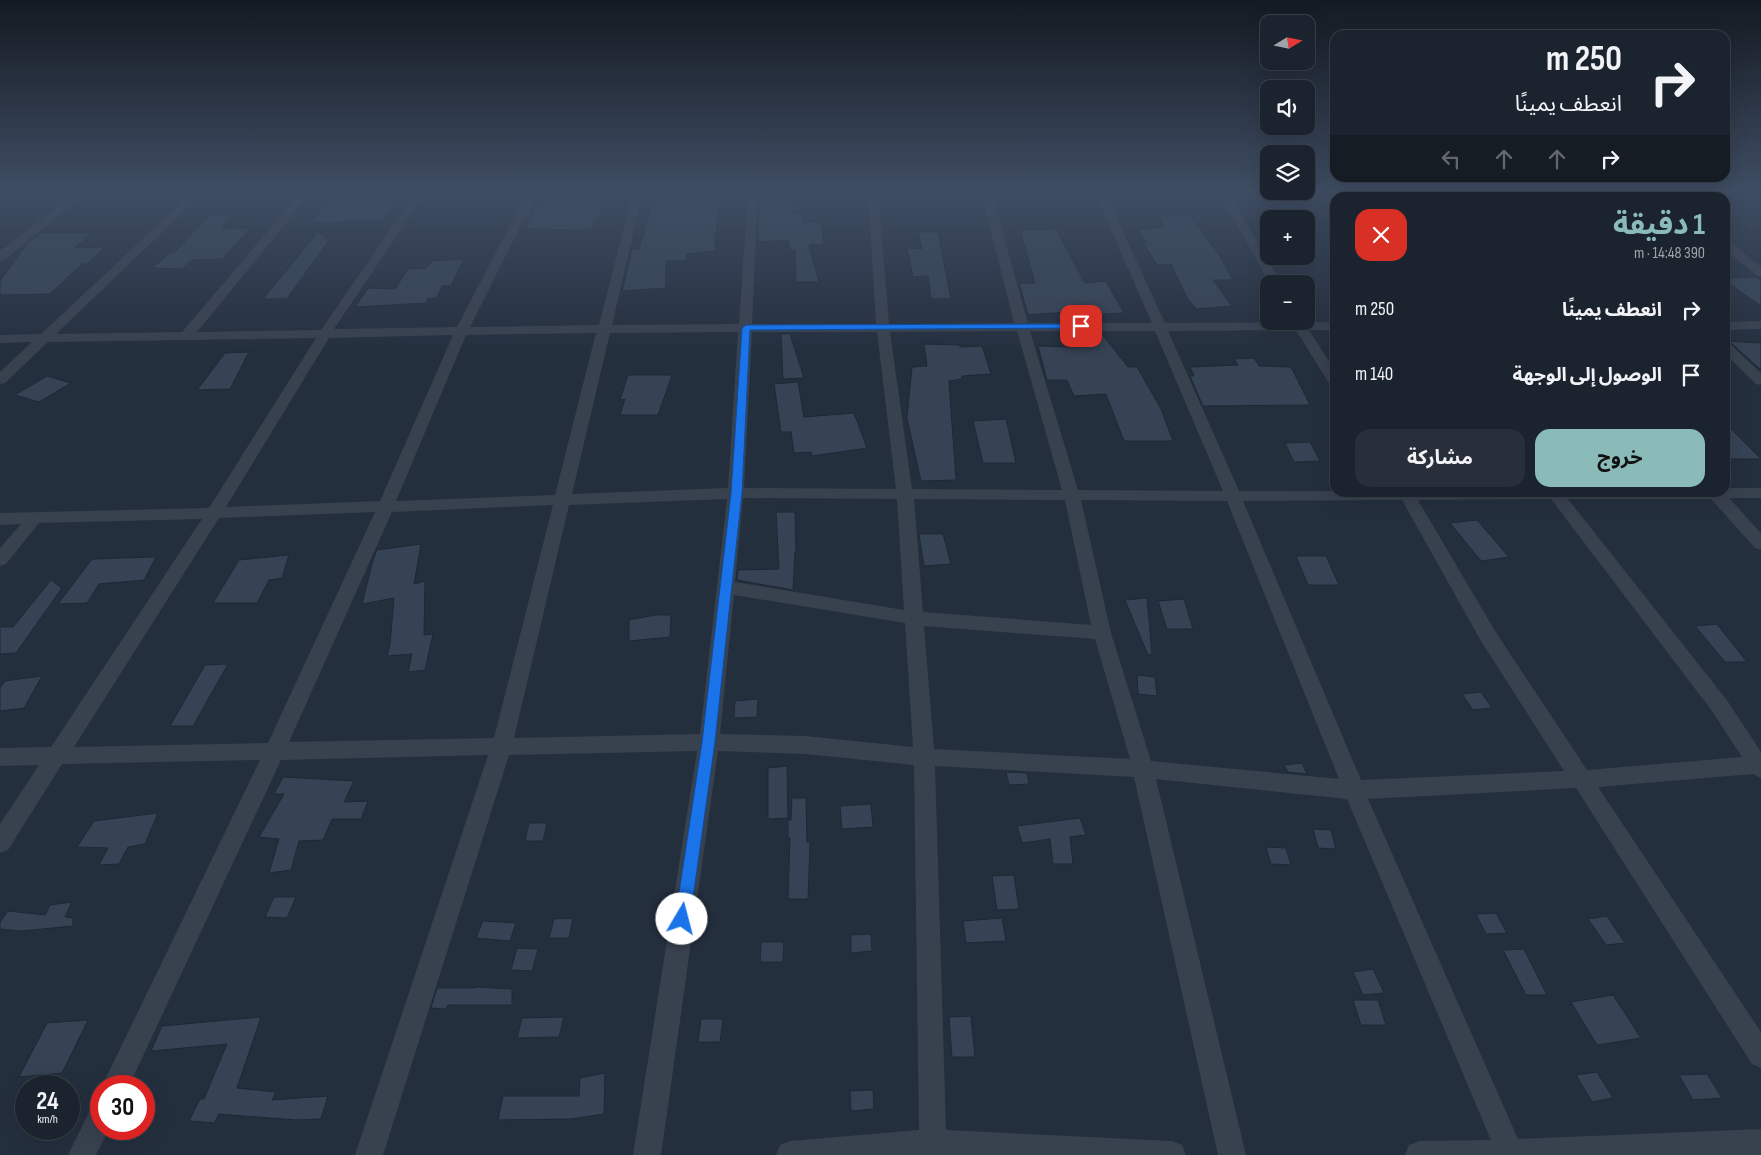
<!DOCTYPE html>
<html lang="ar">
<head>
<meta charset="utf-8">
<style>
  :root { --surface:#1b232e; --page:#282f3a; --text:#f1f3f6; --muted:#a0a4aa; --line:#39404a; --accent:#8bbbb9 }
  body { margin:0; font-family:"Sofia Sans Condensed","Noto Sans Arabic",sans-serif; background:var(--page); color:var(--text); direction:rtl; height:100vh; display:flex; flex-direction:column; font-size:19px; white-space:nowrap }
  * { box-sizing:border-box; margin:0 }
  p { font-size:16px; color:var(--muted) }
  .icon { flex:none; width:28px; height:28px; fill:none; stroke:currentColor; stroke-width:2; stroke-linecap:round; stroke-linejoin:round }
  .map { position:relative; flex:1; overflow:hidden; direction:ltr }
  .side { position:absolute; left:1330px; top:192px; width:400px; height:305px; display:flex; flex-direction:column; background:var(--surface); border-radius:15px; box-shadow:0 5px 20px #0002,0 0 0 1px var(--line); direction:rtl }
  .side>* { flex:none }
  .hud { position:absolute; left:1330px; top:30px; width:400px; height:152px; border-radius:15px; box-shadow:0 5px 20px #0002,0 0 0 1px var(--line); direction:rtl; background:#1b232e; color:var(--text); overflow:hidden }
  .needle { width:32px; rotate:80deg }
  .buttons { position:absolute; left:1260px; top:15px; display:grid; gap:10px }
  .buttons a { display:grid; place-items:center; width:55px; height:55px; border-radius:10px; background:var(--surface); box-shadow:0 5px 20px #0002,0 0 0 1px var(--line); font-size:25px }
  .speed { position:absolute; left:15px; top:1075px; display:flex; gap:10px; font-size:25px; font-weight:700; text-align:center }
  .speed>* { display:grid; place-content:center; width:65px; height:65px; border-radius:50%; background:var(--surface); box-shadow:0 5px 20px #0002,0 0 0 1px var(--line); line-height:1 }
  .speed small { font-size:12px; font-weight:400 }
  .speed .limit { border:8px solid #d22; background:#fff; color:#111 }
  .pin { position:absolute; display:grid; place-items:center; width:42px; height:42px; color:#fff; margin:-21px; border-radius:10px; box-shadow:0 2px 8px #0006 }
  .me { position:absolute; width:55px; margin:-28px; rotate:8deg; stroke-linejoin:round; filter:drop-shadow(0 0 4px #0008) }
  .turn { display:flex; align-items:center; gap:18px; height:105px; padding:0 25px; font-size:22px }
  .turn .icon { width:65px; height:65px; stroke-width:2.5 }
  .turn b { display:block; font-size:35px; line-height:42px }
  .lanes { display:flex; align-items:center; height:48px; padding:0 25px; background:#0003; justify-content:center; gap:25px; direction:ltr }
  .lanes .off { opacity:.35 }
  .round { display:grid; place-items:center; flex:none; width:52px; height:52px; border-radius:15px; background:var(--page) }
  .overview { display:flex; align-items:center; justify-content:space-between; height:85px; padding:0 25px }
  h1 { font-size:30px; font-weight:700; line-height:38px; color:var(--accent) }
  .action { display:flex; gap:10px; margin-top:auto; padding:10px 25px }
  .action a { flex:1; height:58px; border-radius:15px; background:var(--accent); color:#111; font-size:20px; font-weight:700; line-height:58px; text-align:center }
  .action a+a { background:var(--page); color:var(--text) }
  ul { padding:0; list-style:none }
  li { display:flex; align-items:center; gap:15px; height:65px; padding:0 25px }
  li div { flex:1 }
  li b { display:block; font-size:19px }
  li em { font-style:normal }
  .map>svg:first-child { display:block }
  .building { fill:#364354; stroke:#1f2835 }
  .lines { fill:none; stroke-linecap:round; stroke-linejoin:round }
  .minor { fill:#38414e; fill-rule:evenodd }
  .route { fill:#1a73e8; stroke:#114b97 }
</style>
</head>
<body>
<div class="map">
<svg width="1761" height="1155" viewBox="0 0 1761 1155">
  <rect width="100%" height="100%" fill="#242f3e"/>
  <path class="building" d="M393,200L384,220L311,223L323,205Z
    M794,203L793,214L801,213L803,222H821L824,244L809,245L819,282H796L795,250H790L788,240L758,242L759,204Z
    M539,204H578L605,205L590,230L525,229Z
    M652,204H719L715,242L716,251L687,254L686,261H666V288L622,291L632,249H639Z
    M232,214L221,228H251L222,259L192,260L182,269L152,268L170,253H174L209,215Z
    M1158,216H1190L1220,256L1233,280H1213L1232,306L1196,309L1186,296L1171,264L1157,265L1143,243L1147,242L1137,230L1164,227Z
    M1056,229L1085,283L1106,281L1124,313L1087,315L1092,321H1069L1067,312L1028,315L1019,283H1035L1020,230Z
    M318,232L329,240L287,299H263Z
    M918,232H938L951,299H931L928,276L913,277L907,248L922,249Z
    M40,233H92L75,248L105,247L87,264H82L50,294L0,295V281L28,243Z
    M464,259L451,286H442L437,298L427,299V303L355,307L368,288L395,289L408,269L426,268L432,261Z
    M1755,277L1761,279V306L1725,281V278Z
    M1072,333H1101L1128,367H1137L1161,409L1173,441H1124L1106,394L1074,396L1067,380H1047L1038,346L1075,347Z
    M781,334H790L804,378L783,379Z
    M1727,341L1761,343V370L1731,343Z
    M924,344L960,345V347L982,346L991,374L962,376V379L949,381L956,480L921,481L907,418L912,367L927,366Z
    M249,352L230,389L197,390L225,353Z
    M1254,358L1259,366L1291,367L1310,405L1203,406L1190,376H1194L1190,367L1238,365L1234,359Z
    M628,375H672L658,415H620L625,399L620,400Z
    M47,376L71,383L39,402L15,395Z
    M798,382L804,417L854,413L867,448L812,456L811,452L794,453L791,432H781L774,384Z
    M1006,419L1016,463H983L973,421Z
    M1725,423L1761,459H1725Z
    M1310,442L1320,461L1294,462L1285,443Z
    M776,512H795L796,552H795L793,590L737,580L738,570L779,569Z
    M1477,520L1509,557L1481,561L1450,523Z
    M919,534H943L951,564L924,566Z
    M421,544L414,584L425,581L424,635L433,634L425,670L408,672L412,654L387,656L390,644L394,598L362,604L373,560L377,550Z
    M289,555L282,578L269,580L257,603H213L239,560Z
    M1296,556H1326L1339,585H1308Z
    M156,557L144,580L99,584L87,603L58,604L92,559Z
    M51,580L62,588L16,653L0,654V627H13Z
    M1147,598L1152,654L1148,655L1125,600Z
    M1184,599L1193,629H1167L1158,601Z
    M655,615H671L670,637L629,641V620Z
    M1717,624L1747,662H1725L1695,626Z
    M228,664L193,726H170L205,665Z
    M1137,675L1155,677L1157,696L1138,694Z
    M42,676L24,708L0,711V688L5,681Z
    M1481,692L1492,708L1473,710L1462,694Z
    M758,699L757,717L734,718L735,701Z
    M1302,763L1307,774L1288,772L1284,765Z
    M787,766L788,818L768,819V768Z
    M1006,772L1027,773L1029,784L1009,785Z
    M283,777L354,781L344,802L368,801L361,819H332L323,840L299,841L291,870L269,873L279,839L259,837L284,794H274Z
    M792,798H806L807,842H810L808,899H788L790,838H788V820H791Z
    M871,804L873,827L842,829L840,806Z
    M158,813L145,844L128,847L119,864L99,865L108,848L77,847L94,821Z
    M1080,818L1086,835L1070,837L1073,864H1053L1050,839L1022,843L1017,826Z
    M529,823H547L543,841H525Z
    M1313,829L1331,830L1336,849L1318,848Z
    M1266,847L1286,848L1291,865L1271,864Z
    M1014,875L1019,909L997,910L992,876Z
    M274,897H296L287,918L265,917Z
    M72,902L65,917L73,918V926L22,931L0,929V922L8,911L45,915L50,905Z
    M1496,913L1507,933L1486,934L1476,914Z
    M1607,916L1625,943L1606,945L1588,919Z
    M573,918L569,938H549L554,919Z
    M1002,918L1006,941L966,943L963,921Z
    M483,921L516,923L510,941L476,938Z
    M871,934L872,951L851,953V935Z
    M761,942H784L783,962H760Z
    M517,948L538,949L532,971L511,970Z
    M1524,949L1547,995H1526L1503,950Z
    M1373,969L1384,993L1363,995L1353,972Z
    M475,987L512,989V1005H448L446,1009L431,1008L437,988H475Z
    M1613,995L1641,1038L1597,1045L1571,1002Z
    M1353,1000H1378L1386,1025H1361Z
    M971,1016L975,1057H952L949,1017Z
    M261,1017L237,1088L276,1092L272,1100L328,1096L321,1119L296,1120L219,1114L214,1123L189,1121L200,1099H204L227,1044L151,1051L162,1026Z
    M564,1017L559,1037L517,1038L522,1018Z
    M701,1019H723L720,1042H698Z
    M88,1020L62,1073L19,1077L47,1023Z
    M1597,1072L1613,1098L1592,1102L1576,1075Z
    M605,1073L604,1114L571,1119L498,1120L503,1096H579L580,1078Z
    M1707,1074L1722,1098L1693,1100L1679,1075Z
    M873,1090L874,1109L851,1111L850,1091Z"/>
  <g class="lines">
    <path class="minor" d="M78,191H89L4,260L0,261V251Z
      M194,191H205L56,334L182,332L302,191H312L197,332L321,330L417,191H427L334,329L457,327L528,191H538L470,327L599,325L633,191H643L612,325L739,324L748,191H758L752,324H876L868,191H878L889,324L1014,323L981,191H991L1028,323H1152L1094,191H1104L1165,323L1335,322V330H1309L1335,371V386L1330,385L1296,330L1168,331L1239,491L1725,492V488H1761V498H1729L1761,533V550L1755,548L1711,499H1568L1726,699L1761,752V778L1753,774L1598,787L1761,1032V1068L1752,1064L1576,788L1368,799L1518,1139L1761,1129V1155H1405L1409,1145L1419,1141L1491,1140L1347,799L1156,779L1246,1155H1218L1134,777L935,766L946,1130L1172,1141L1182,1145L1186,1155H776L780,1145L790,1141L919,1130L914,765L805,754L718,751L661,1155H633L697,751L509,755L383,1155H355L488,755L281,760L129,1086H102L260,760L62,764L8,850L0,853V824L39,765L0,766V748L51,747L202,519L39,523L6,564L0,566V548L21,524L0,525V513L209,508L316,338L48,342L5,383L0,384V372L32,342L0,343V335L41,334ZM1017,331L1062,490L912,489L890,332ZM1030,331H1155L1223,491L1078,490ZM738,332L728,488L572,494L610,333ZM752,332H877L896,489L744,488ZM596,333L555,495L396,501L466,335ZM453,335L380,501L226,507L329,338ZM743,498L897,499L904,610L735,582ZM727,499L700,734L514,738L569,505ZM914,499L1065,500L1091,625L923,612ZM1551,499L1712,711L1742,757L1587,770L1495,631L1418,500ZM1081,500L1227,501L1339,779L1151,761L1111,633ZM1402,500L1481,641L1564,771L1361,780L1243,501ZM553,505L494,738L289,742L392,512ZM375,512L268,743L74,747L219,518ZM734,595L905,623L913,747L805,736L720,734ZM924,626L1095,639L1130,759L934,749Z
      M1218,191H1228L1282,284H1270Z
      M1316,191H1326L1335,201V211L1331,210Z
      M1420,191H1431L1437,198H1425Z
      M1552,191H1563L1569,198H1557Z
      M1653,191H1664L1672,198H1660Z
      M1725,239L1729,241L1761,267V277L1757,276L1725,249Z
      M1761,321V329L1725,330V322Z
      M1725,343L1730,344L1761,373V385L1756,384L1725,354Z
      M101,1102V1129H109L96,1155H68L92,1106Z"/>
  </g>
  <linearGradient id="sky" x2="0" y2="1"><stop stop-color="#141a22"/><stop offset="0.54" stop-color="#3f4d63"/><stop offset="1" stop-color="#3f4d63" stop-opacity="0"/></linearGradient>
  <rect width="1761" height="352" fill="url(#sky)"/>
  <path class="route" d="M1081,324L1084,325V328L750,330L742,493L715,742L690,919L688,924L682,926L677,924L675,919L702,742L731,493L742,328L746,325Z"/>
</svg>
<div class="buttons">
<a><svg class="needle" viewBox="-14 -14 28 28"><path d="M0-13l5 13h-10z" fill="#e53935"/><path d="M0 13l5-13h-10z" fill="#a0a4aa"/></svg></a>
<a><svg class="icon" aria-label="sound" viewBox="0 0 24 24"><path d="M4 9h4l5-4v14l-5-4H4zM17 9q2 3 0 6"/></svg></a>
<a><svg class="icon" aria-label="layers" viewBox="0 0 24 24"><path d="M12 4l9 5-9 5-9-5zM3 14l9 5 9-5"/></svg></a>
<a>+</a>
<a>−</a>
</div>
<div class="speed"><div>24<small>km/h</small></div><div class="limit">30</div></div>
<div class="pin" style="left:1081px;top:326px;background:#d93025"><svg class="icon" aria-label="arrive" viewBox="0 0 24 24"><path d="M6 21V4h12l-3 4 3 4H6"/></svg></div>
<svg class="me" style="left:682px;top:919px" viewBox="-20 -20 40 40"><circle r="19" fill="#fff"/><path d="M0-13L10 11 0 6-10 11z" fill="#1a73e8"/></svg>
<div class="hud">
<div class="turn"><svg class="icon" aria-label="right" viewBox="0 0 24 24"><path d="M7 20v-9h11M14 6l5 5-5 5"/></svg><div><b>250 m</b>انعطف يمينًا</div></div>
<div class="lanes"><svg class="icon off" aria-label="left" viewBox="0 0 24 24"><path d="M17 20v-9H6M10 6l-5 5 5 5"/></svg><svg class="icon off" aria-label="ahead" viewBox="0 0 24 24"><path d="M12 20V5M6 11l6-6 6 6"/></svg><svg class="icon off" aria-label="ahead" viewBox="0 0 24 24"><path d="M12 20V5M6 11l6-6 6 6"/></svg><svg class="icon" aria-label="right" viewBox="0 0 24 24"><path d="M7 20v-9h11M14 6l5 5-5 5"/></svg></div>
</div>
<section class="side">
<div class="overview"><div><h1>1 دقيقة</h1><p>390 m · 14:48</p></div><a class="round" style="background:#d93025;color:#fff"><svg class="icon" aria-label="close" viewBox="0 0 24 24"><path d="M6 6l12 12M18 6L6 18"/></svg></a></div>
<ul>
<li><svg class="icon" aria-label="right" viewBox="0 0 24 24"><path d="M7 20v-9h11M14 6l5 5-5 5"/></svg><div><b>انعطف يمينًا</b></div><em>250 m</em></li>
<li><svg class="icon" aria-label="arrive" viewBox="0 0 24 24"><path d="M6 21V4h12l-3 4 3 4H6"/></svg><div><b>الوصول إلى الوجهة</b></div><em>140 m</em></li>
</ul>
<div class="action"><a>خروج</a><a>مشاركة</a></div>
</section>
</div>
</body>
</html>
